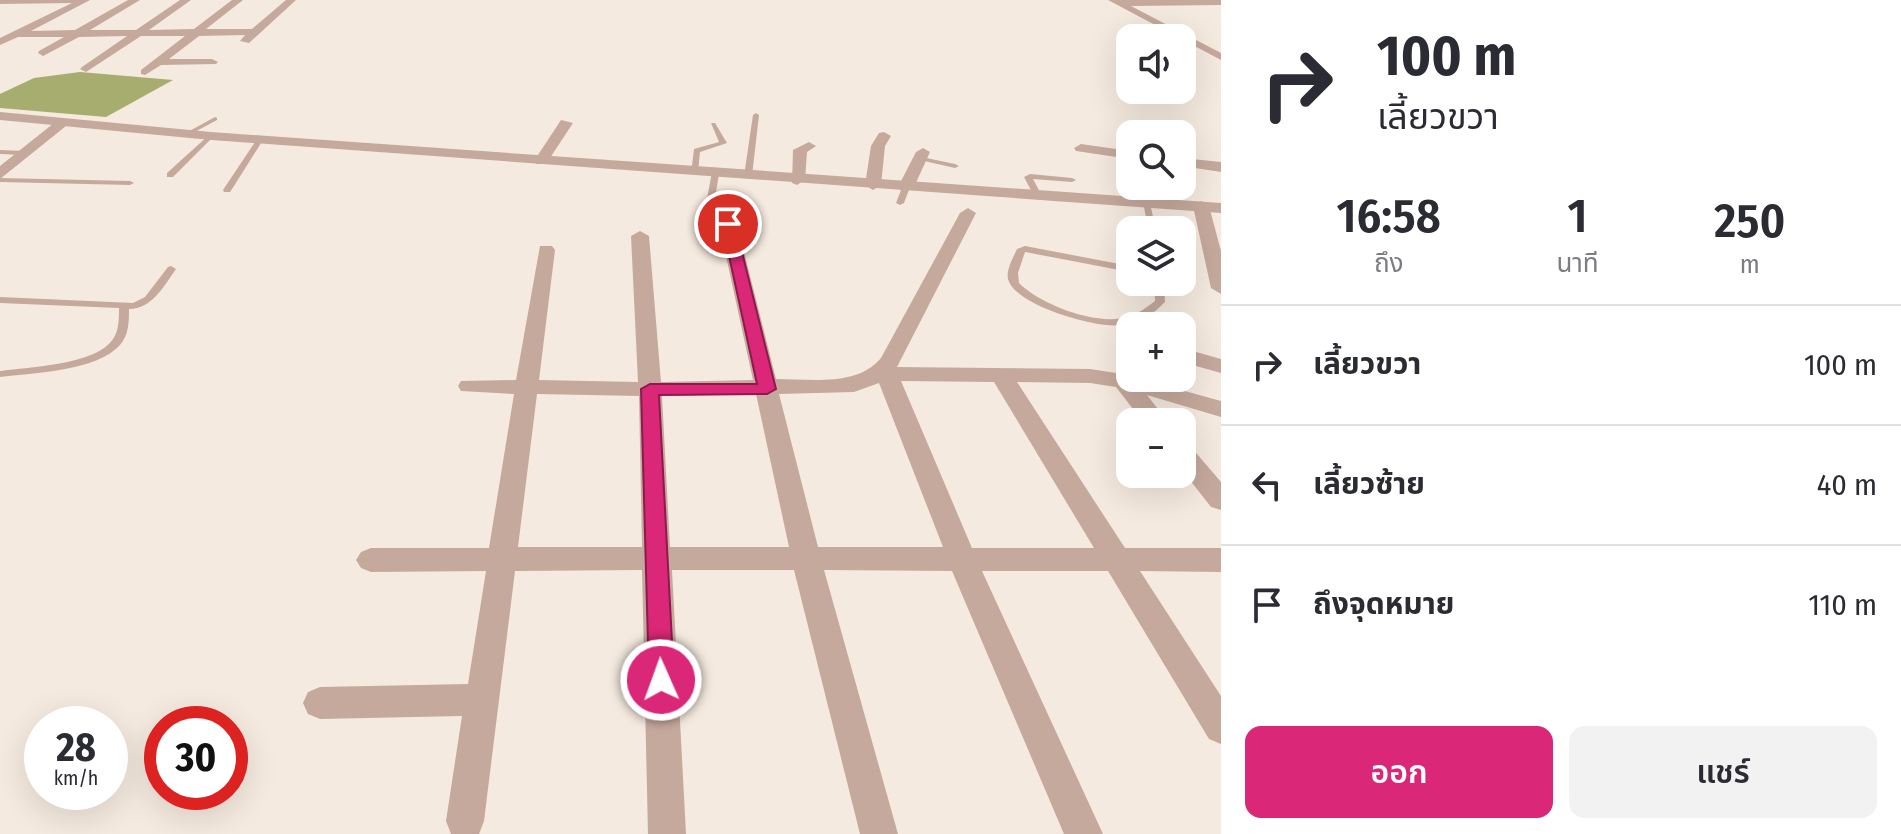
<!DOCTYPE html>
<html lang="th">
<head>
<meta charset="utf-8">
<style>
  :root { --surface:#fff; --page:#f2f2f3; --text:#2b2b33; --muted:#7c7c81; --line:#e1e1e2; --accent:#db2777 }
  body { margin:0; font-family:"Fira Sans Condensed","Noto Sans Thai",sans-serif; background:var(--page); color:var(--text); height:100vh; display:flex; flex-direction:column; font-size:30px; white-space:nowrap }
  * { box-sizing:border-box; margin:0 }
  p { font-size:26px; color:var(--muted) }
  .icon { flex:none; width:44px; height:44px; fill:none; stroke:currentColor; stroke-width:2; stroke-linecap:round; stroke-linejoin:round }
  .map { position:relative; flex:1; overflow:hidden }
  .side { display:flex; flex-direction:column; background:var(--surface); width:680px }
  .side>* { flex:none }
  .hud { background:#fff; color:var(--text); overflow:hidden }
  .tools { position:absolute; left:1116px; top:24px; display:grid; gap:16px }
  .tools a { display:grid; place-items:center; width:80px; height:80px; border-radius:16px; background:var(--surface); box-shadow:0 8px 32px #0002; font-size:40px }
  .speed { position:absolute; left:24px; top:706px; display:flex; gap:16px; font-size:40px; font-weight:700; text-align:center }
  .speed>* { display:grid; place-content:center; width:104px; height:104px; border-radius:50%; background:var(--surface); box-shadow:0 8px 32px #0002; line-height:1 }
  .speed small { font-size:20px; font-weight:400 }
  .speed .limit { border:12px solid #d22; background:#fff; color:#111 }
  .pin { position:absolute; display:grid; place-items:center; width:68px; height:68px; color:#fff; margin:-34px; border:4px solid #fff; border-radius:50%; box-shadow:0 2px 8px #0007 }
  .me { position:absolute; width:88px; margin:-44px; rotate:358deg; stroke-linejoin:round; filter:drop-shadow(0 0 6px #0008) }
  .turn { display:flex; align-items:center; gap:28px; height:168px; padding:0 24px; font-size:36px }
  .turn .icon { width:104px; height:104px; stroke-width:2.5 }
  .turn b { display:block; font-size:56px; line-height:68px }
  .eta { display:flex; justify-content:space-evenly; align-items:center; height:136px; text-align:center }
  .eta b { font-size:48px; font-weight:600; line-height:56px }
  .action { display:flex; gap:16px; margin-top:auto; padding:16px 24px }
  .action a { flex:1; height:92px; border-radius:16px; background:var(--accent); color:#fff; font-size:32px; font-weight:600; line-height:92px; text-align:center }
  .action a+a { background:var(--page); color:var(--text) }
  ul { padding:0; list-style:none }
  li { display:flex; align-items:center; gap:24px; height:120px; padding:0 24px; border-top:2px solid var(--line) }
  li div { flex:1 }
  li b { display:block; font-size:30px }
  li em { font-style:normal }
  main { display:flex; flex:1; min-height:0 }
  .map>svg:first-child { display:block }
  .forest { fill:#a7ad6f }
  .lines { fill:none; stroke-linecap:round; stroke-linejoin:round }
  .service { fill:#c6a99d; fill-rule:evenodd }
  .minor { fill:#c6a99d; fill-rule:evenodd }
  .tertiary { fill:#c6a99d; fill-rule:evenodd }
  .route { fill:#db2777; stroke:#8e194d; stroke-width:2 }
</style>
</head>
<body>
<main>
<div class="map">
<svg width="1221" height="834" viewBox="0 0 1221 834">
  <rect width="100%" height="100%" fill="#f5eadf"/>
  <path class="forest" d="M80,72L173,80L106,117L0,108V94L34,78Z"/>
  <g class="lines">
    <path class="service" d="M756,113L759,115L752,176L748,178L744,176L753,115Z
      M215,117L217,118V120L189,135L184,134Z
      M711,123H715L727,143L700,152L698,172L691,174L694,149L719,142Z
      M209,135L214,136L173,177H167V173Z
      M257,139L263,140L234,186L230,192H224L223,190Z
      M0,150L24,151L28,153L24,155L0,154Z
      M917,156L955,164L959,166L955,168L920,160H917Z
      M712,172L719,174L714,204L710,206L706,204Z
      M1030,174L1072,178L1076,180L1072,182L1033,179L1042,196L1038,198L1034,196L1024,177Z
      M0,178L130,181L134,183L130,185L0,182Z
      M903,185L910,187L904,203L900,205L896,203Z
      M1143,201L1150,203L1156,230H1148Z
      M1025,246L1130,266V272L1025,252L1018,273L1019,283C1041,305 1097,326 1127,317C1138,314 1146,308 1155,301L1154,282H1164L1165,302C1153,315 1139,322 1121,325C1097,329 1014,305 1008,279C1006,270 1013,258 1017,249Z
      M171,266L176,269C164,286 152,309 129,309C129,321 129,335 120,345C97,371 33,373 0,377V371C29,367 96,365 113,339C119,331 119,318 119,308L0,303V297L133,303L145,297L168,267Z"/>
    <path class="minor" d="M0,0H90L31,31L75,30L128,0H140L90,30H136L180,0H191L149,30L194,29L232,0H243L206,29H252L286,0H296L249,43L240,41L245,35L199,36L169,59H212L218,62L216,64L161,65L145,75L141,74V70L185,36H141L86,72L80,69L82,67L127,36L79,37L43,56L38,53L39,51L64,37H18L0,45V38L72,3L0,4Z
      M1108,0H1221V5L1131,6L1221,53V60Z
      M59,119L71,122L0,179V166Z
      M561,120L573,123L546,164H536L534,161Z
      M884,132L891,136L885,146L881,185L873,190L865,185L871,146L879,133Z
      M809,142L816,146L807,152L805,180L797,185L792,183L793,150Z
      M1081,144L1130,151V159L1076,151L1074,148Z
      M923,148L930,152L914,187L906,192L900,190L898,187L916,152Z
      M1182,158L1221,162V172L1182,166Z
      M1201,201L1209,206L1221,251V294L1211,288L1193,206Z
      M968,208L976,213L897,367L1090,369L1123,374L1221,401V417L1147,395L1168,422H1143L1116,387L1090,383L1017,382L1125,548H1221V572L1140,571L1221,696V744L1209,739L1108,571H982L1103,834H1064L952,571L824,570L898,834H860L794,570H672L686,834H648L642,570L515,571L484,821L479,834H451L446,821L462,716L320,719L308,714L303,703L308,692L320,687L468,684L486,571L371,572L361,568L356,560L361,552L371,548H489L514,394L461,391L458,386L461,381L516,380L540,246H552L555,250L539,380L638,382L631,236L640,231L649,236L661,382L753,380L719,224L728,219L737,224L776,379C810,379 857,387 881,358L960,213ZM901,381L994,382L1094,548H972ZM879,383L943,547H818L779,394L854,392ZM537,394L639,396L642,547H518ZM756,394L789,547H670L662,396Z
      M1128,334H1130V347L1117,340Z
      M1182,348L1221,359V373L1182,362Z
      M1182,444L1191,447L1221,482V510L1211,507L1182,470Z"/>
    <path class="tertiary" d="M0,112L211,132L1221,203V213L211,140L0,120Z"/>
  </g>
  <path class="route" d="M728,220L735,224L776,389L767,394L659,395L674,680L670,689L661,692L652,689L649,680L641,389L650,384H757L722,224Z"/>
</svg>
<div class="tools">
<a><svg class="icon" aria-label="sound" viewBox="0 0 24 24"><path d="M4 9h4l5-4v14l-5-4H4zM17 9q2 3 0 6"/></svg></a>
<a><svg class="icon" aria-label="search" viewBox="0 0 24 24"><circle cx="10" cy="10" r="6"/><path d="M15 15l6 6"/></svg></a>
<a><svg class="icon" aria-label="layers" viewBox="0 0 24 24"><path d="M12 4l9 5-9 5-9-5zM3 14l9 5 9-5"/></svg></a>
<a>+</a>
<a>−</a>
</div>
<div class="speed"><div>28<small>km/h</small></div><div class="limit">30</div></div>
<div class="pin" style="left:728px;top:224px;background:#d93025"><svg class="icon" aria-label="arrive" viewBox="0 0 24 24"><path d="M6 21V4h12l-3 4 3 4H6"/></svg></div>
<svg class="me" style="left:661px;top:680px" viewBox="-20 -20 40 40"><circle r="17" fill="#db2777" stroke="#fff" stroke-width="3"/><path d="M0-11L8 9 0 5-8 9z" fill="#fff"/></svg>
</div>
<section class="side">
<div class="hud">
<div class="turn"><svg class="icon" aria-label="right" viewBox="0 0 24 24"><path d="M7 20v-9h11M14 6l5 5-5 5"/></svg><div><b>100 m</b>เลี้ยวขวา</div></div>
</div>
<div class="eta">
<div><b>16:58</b><p>ถึง</p></div>
<div><b>1</b><p>นาที</p></div>
<div><b>250</b><p>m</p></div>
</div>
<ul>
<li><svg class="icon" aria-label="right" viewBox="0 0 24 24"><path d="M7 20v-9h11M14 6l5 5-5 5"/></svg><div><b>เลี้ยวขวา</b></div><em>100 m</em></li>
<li><svg class="icon" aria-label="left" viewBox="0 0 24 24"><path d="M17 20v-9H6M10 6l-5 5 5 5"/></svg><div><b>เลี้ยวซ้าย</b></div><em>40 m</em></li>
<li><svg class="icon" aria-label="arrive" viewBox="0 0 24 24"><path d="M6 21V4h12l-3 4 3 4H6"/></svg><div><b>ถึงจุดหมาย</b></div><em>110 m</em></li>
</ul>
<div class="action"><a>ออก</a><a>แชร์</a></div>
</section>
</main>
</body>
</html>
